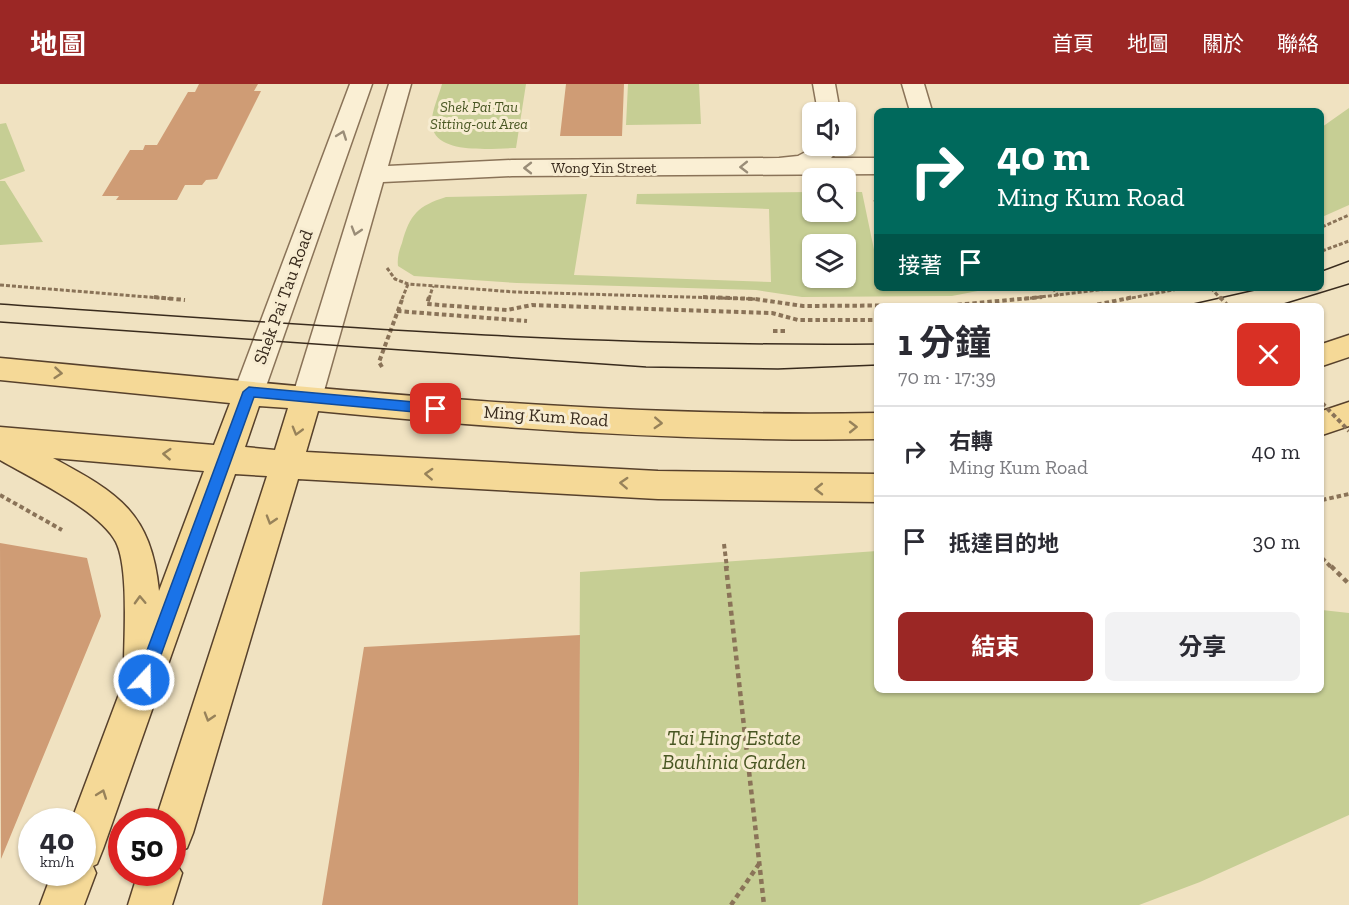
<!DOCTYPE html>
<html lang="zh-TW">
<head>
<meta charset="utf-8">
<style>
  :root { --surface:#fff; --page:#f2f2f3; --text:#2b2b33; --muted:#7c7c81; --line:#e1e1e2; --accent:#9b2725 }
  body { margin:0; font-family:"Zilla Slab","Noto Sans TC",serif; background:var(--page); color:var(--text); height:100vh; display:flex; flex-direction:column; font-size:22px; white-space:nowrap }
  * { box-sizing:border-box; margin:0 }
  p { font-size:20px; color:var(--muted) }
  .icon { flex:none; width:33px; height:33px; fill:none; stroke:currentColor; stroke-width:2; stroke-linecap:round; stroke-linejoin:round }
  .map { position:relative; flex:1; overflow:hidden }
  .panel { position:absolute; left:874px; top:219px; width:450px; height:390px; display:flex; flex-direction:column; background:var(--surface); border-radius:9px; box-shadow:0 2px 4px #0004 }
  .panel>* { flex:none }
  .top-card { position:absolute; left:874px; top:24px; width:450px; height:183px; border-radius:9px; box-shadow:0 2px 4px #0004; background:#00695c; color:#fff; overflow:hidden }
  .controls { position:absolute; left:802px; top:18px; display:grid; gap:12px }
  .controls a { display:grid; place-items:center; width:54px; height:54px; border-radius:9px; background:var(--surface); box-shadow:0 2px 4px #0004; font-size:30px }
  .speed { position:absolute; left:18px; top:724px; display:flex; gap:12px; font-size:30px; font-weight:700; text-align:center }
  .speed>* { display:grid; place-content:center; width:78px; height:78px; border-radius:50%; background:var(--surface); box-shadow:0 2px 4px #0004; line-height:1 }
  .speed small { font-size:15px; font-weight:400 }
  .speed .limit { border:9px solid #d22; background:#fff; color:#111 }
  .pin { position:absolute; display:grid; place-items:center; width:51px; height:51px; color:#fff; margin:-26px; border-radius:12px; box-shadow:0 3px 9px #0006 }
  .me { position:absolute; width:66px; margin:-33px; rotate:21deg; stroke-linejoin:round; filter:drop-shadow(0 0 4px #0008) }
  .turn { display:flex; align-items:center; gap:21px; height:126px; padding:0 24px; font-size:27px }
  .turn .icon { width:78px; height:78px; stroke-width:2.5 }
  .turn b { display:block; font-size:42px; line-height:51px }
  .then { display:flex; align-items:center; height:57px; padding:0 24px; background:#0003; gap:12px; font-size:22px }
  .round { display:grid; place-items:center; flex:none; width:63px; height:63px; border-radius:9px; background:var(--page) }
  .head { display:flex; align-items:center; justify-content:space-between; height:102px; padding:0 24px }
  h1 { font-size:36px; font-weight:700; line-height:45px }
  .action { display:flex; gap:12px; margin-top:auto; padding:12px 24px }
  .action a { flex:1; height:69px; border-radius:9px; background:var(--accent); color:#fff; font-size:24px; font-weight:700; line-height:69px; text-align:center }
  .action a+a { background:var(--page); color:var(--text) }
  ul { padding:0; list-style:none }
  li { display:flex; align-items:center; gap:18px; height:90px; padding:0 24px; border-top:2px solid var(--line) }
  li div { flex:1 }
  li b { display:block; font-size:22px }
  li em { font-style:normal }
  header { display:flex; align-items:center; gap:36px; box-sizing:border-box; height:84px; padding:0 30px; background:var(--accent); color:#fff }
  header strong { font-size:28px }
  nav { display:flex; gap:33px; margin-inline-start:auto; font-size:21px }
  .map>svg:first-child { display:block }
  .green { fill:#c6ce94; fill-rule:evenodd }
  .building { fill:#cf9c75 }
  .lines { fill:none; stroke-linecap:round; stroke-linejoin:round }
  .minor-casing { stroke:#8a7358; stroke-width:3 }
  .major-casing { stroke:#57412c; stroke-width:3 }
  .path-far2 { stroke:#8a7358; stroke-width:3; stroke-dasharray:4 2; stroke-linecap:butt }
  .path-far1 { stroke:#8a7358; stroke-width:4; stroke-dasharray:4.5 3; stroke-linecap:butt }
  .path { stroke:#8a7358; stroke-width:4.5; stroke-dasharray:5 4; stroke-linecap:butt }
  .minor { fill:#faefd4; fill-rule:evenodd }
  .major { fill:#f5d997; fill-rule:evenodd }
  .tram { stroke:#392b1d; stroke-width:1.5 }
  .path-bridge-far1 { stroke:#8a7358; stroke-width:3; stroke-dasharray:4 2; stroke-linecap:butt }
  .path-bridge { stroke:#8a7358; stroke-width:4; stroke-dasharray:4.5 3; stroke-linecap:butt }
  .oneway { stroke:#9a8d78 }
  .oneway2 { stroke:#97825a }
  .route { fill:#1a73e8; stroke:#114b97; stroke-width:1.5 }
  .labels { text-anchor:middle; stroke-width:6; stroke-linejoin:round; paint-order:stroke }
  .far-park-label { font-size:15px; font-style:italic; fill:#485622; stroke:#f7ecd1 }
  .far-street-label { font-size:15px; fill:#392b1d; stroke:#f7ecd1 }
  .street-label { font-size:18px; fill:#392b1d; stroke:#f7ecd1 }
  .near-park-label { font-size:21px; font-style:italic; fill:#485622; stroke:#f7ecd1 }
</style>
</head>
<body>
<header>
<strong>地圖</strong>
<nav><a>首頁</a><a>地圖</a><a>關於</a><a>聯絡</a></nav>
</header>
<div class="map">
<svg width="1349" height="821" viewBox="0 0 1349 821">
  <rect width="100%" height="100%" fill="#f0e2c1"/>
  <path class="green" d="M442,0H526L516,64C495,64 442,71 433,46C428,34 439,12 442,0Z
    M628,0H699L701,40L626,41Z
    M1349,24V121L1322,133V43Z
    M6,39L25,87L0,96V40Z
    M0,97H5L43,158L0,161Z
    M813,108V128H846V108H862L877,180L878,204H993L952,212L802,213L756,206L517,199L414,192L398,182C397,174 399,167 402,159C410,130 418,122 446,113L587,110L574,191L771,198L769,125L636,120L637,110ZM813,160H846V194H813Z
    M877,467L878,606H1322V526L1349,529V731L1200,798L1139,821H578L580,488Z"/>
  <path class="building" d="M199,0H258L254,7H261L217,95L206,96L202,101H185L177,116H116L119,112H102L130,66H143L145,61H157L188,8H195Z
    M566,0H624L622,52H560Z
    M0,459L87,474L101,532L1,775Z
    M580,551L578,821H322L364,563Z"/>
  <g class="lines">
    <g class="minor-casing">
      <path id="minor" d="M350,0H372L264,308L260,316L249,320L238,316L234,308Z
        M389,0H411L388,82L512,76L779,74L798,72L817,62H842L831,74H878V90L512,92L383,98L322,314L318,323L307,326L296,323L292,314Z
        M813,0H835L840,28H818Z
        M902,0H924L932,27H910Z"/>
    </g>
    <g class="major-casing">
      <path id="major" d="M1349,251V273L1322,282V260Z
        M0,274C291,301 584,335 878,329V355C691,358 504,345 318,327L306,368L658,387L878,390V418L658,415L298,395L193,749L187,764L172,770V738H155L267,392L235,390L103,765L97,780L93,782L96,789L84,821H40L52,789H82V738H71L127,589L124,582C124,552 129,484 116,458C99,426 31,394 0,376V343L214,361L230,319L0,296ZM259,322L288,324L275,366L245,363ZM53,374L204,387L159,507C151,428 118,409 53,374Z
        M1349,318V342L1322,351V327Z
        M172,773L182,789L172,821H128L138,789H172Z"/>
    </g>
    <path class="path-far2" d="M875,116L878,128
      M1322,143L1349,131
      M1322,167L1349,157
      M387,184L395,195L408,200L515,208L755,215
      M0,201L173,215
      M1053,204L1058,212
      M402,215L408,200
      M429,215L433,202
      M1024,215L1115,204
      M1126,215L1183,204"/>
    <path class="path-far1" d="M154,213L185,216
      M429,213L427,220L507,226L532,221L772,229L798,236H878
      M703,213L755,215L803,222L955,221L1042,213
      M1090,222L1134,213
      M397,227L527,237
      M773,247H787
      M382,283L379,278L403,213
      M0,411L62,446
      M1322,416L1349,410
      M724,460L727,484
      M1322,474L1332,484"/>
    <path class="path" d="M726,482L764,821
      M1331,482L1349,500
      M731,821L759,780"/>
    <use href="#minor" class="minor"/>
    <use href="#major" class="major"/>
    <path class="tram" d="M1322,187L1349,177
      M0,220C293,240 584,263 878,260
      M1184,222L1264,204
      M1277,222L1349,200
      M0,238L646,283L778,285L878,281"/>
    <path class="path-bridge-far1" d="M1211,204L1221,215"/>
    <path class="path-bridge" d="M1220,213L1228,222
      M1322,319L1349,347"/>
  </g>
  <defs><path id="oneway-chevron" d="M-2-3.5L2.5 0L-2 3.5" fill="none" stroke-width="1.6" stroke-linecap="round" stroke-linejoin="round" transform="scale(1.5)"/></defs>
  <g class="oneway">
    <use href="#oneway-chevron" transform="translate(342 51) rotate(-70)"/>
    <use href="#oneway-chevron" transform="translate(744 83) rotate(179)"/>
    <use href="#oneway-chevron" transform="translate(528 84) rotate(180)"/>
    <use href="#oneway-chevron" transform="translate(356 147) rotate(107)"/>
  </g>
  <g class="oneway2">
    <use href="#oneway-chevron" transform="translate(58 289) rotate(5)"/>
    <use href="#oneway-chevron" transform="translate(658 339) rotate(3)"/>
    <use href="#oneway-chevron" transform="translate(853 343) rotate(-1)"/>
    <use href="#oneway-chevron" transform="translate(297 347) rotate(106)"/>
    <use href="#oneway-chevron" transform="translate(167 370) rotate(-176)"/>
    <use href="#oneway-chevron" transform="translate(429 390) rotate(-177)"/>
    <use href="#oneway-chevron" transform="translate(624 399) rotate(-177)"/>
    <use href="#oneway-chevron" transform="translate(819 405) rotate(179)"/>
    <use href="#oneway-chevron" transform="translate(271 436) rotate(107)"/>
    <use href="#oneway-chevron" transform="translate(140 516) rotate(-92)"/>
    <use href="#oneway-chevron" transform="translate(209 633) rotate(107)"/>
    <use href="#oneway-chevron" transform="translate(102 710) rotate(-70)"/>
  </g>
  <path class="route" d="M249,303L436,320L442,325L436,330L254,313L152,596L149,601L144,604L138,601L136,596L243,308Z"/>
  <g class="labels">
    <g class="far-park-label">
      <text x="479" y="28">Shek Pai Tau<tspan x="479" dy="17">Sitting-out Area</tspan></text>
    </g>
    <g class="far-street-label">
      <text x="604" y="89">Wong Yin Street</text>
    </g>
    <g class="street-label">
      <text transform="translate(283 213) rotate(-70)" y="6">Shek Pai Tau Road</text>
      <text transform="translate(546 332) rotate(4)" y="6">Ming Kum Road</text>
    </g>
    <g class="near-park-label">
      <text x="734" y="661">Tai Hing Estate<tspan x="734" dy="24">Bauhinia Garden</tspan></text>
    </g>
  </g>
</svg>
<div class="controls">
<a><svg class="icon" aria-label="sound" viewBox="0 0 24 24"><path d="M4 9h4l5-4v14l-5-4H4zM17 9q2 3 0 6"/></svg></a>
<a><svg class="icon" aria-label="search" viewBox="0 0 24 24"><circle cx="10" cy="10" r="6"/><path d="M15 15l6 6"/></svg></a>
<a><svg class="icon" aria-label="layers" viewBox="0 0 24 24"><path d="M12 4l9 5-9 5-9-5zM3 14l9 5 9-5"/></svg></a>
</div>
<div class="speed"><div>40<small>km/h</small></div><div class="limit">50</div></div>
<div class="pin" style="left:436px;top:325px;background:#d93025"><svg class="icon" aria-label="arrive" viewBox="0 0 24 24"><path d="M6 21V4h12l-3 4 3 4H6"/></svg></div>
<svg class="me" style="left:144px;top:596px" viewBox="-20 -20 40 40"><circle r="17" fill="#1a73e8" stroke="#fff" stroke-width="3"/><path d="M0-11L8 9 0 5-8 9z" fill="#fff"/></svg>
<div class="top-card">
<div class="turn"><svg class="icon" aria-label="right" viewBox="0 0 24 24"><path d="M7 20v-9h11M14 6l5 5-5 5"/></svg><div><b>40 m</b>Ming Kum Road</div></div>
<div class="then">接著<svg class="icon" aria-label="arrive" viewBox="0 0 24 24"><path d="M6 21V4h12l-3 4 3 4H6"/></svg></div>
</div>
<section class="panel">
<div class="head"><div><h1>1 分鐘</h1><p>70 m · 17:39</p></div><a class="round" style="background:#d93025;color:#fff"><svg class="icon" aria-label="close" viewBox="0 0 24 24"><path d="M6 6l12 12M18 6L6 18"/></svg></a></div>
<ul>
<li><svg class="icon" aria-label="right" viewBox="0 0 24 24"><path d="M7 20v-9h11M14 6l5 5-5 5"/></svg><div><b>右轉</b><p>Ming Kum Road</p></div><em>40 m</em></li>
<li><svg class="icon" aria-label="arrive" viewBox="0 0 24 24"><path d="M6 21V4h12l-3 4 3 4H6"/></svg><div><b>抵達目的地</b></div><em>30 m</em></li>
</ul>
<div class="action"><a>結束</a><a>分享</a></div>
</section>
</div>
</body>
</html>
